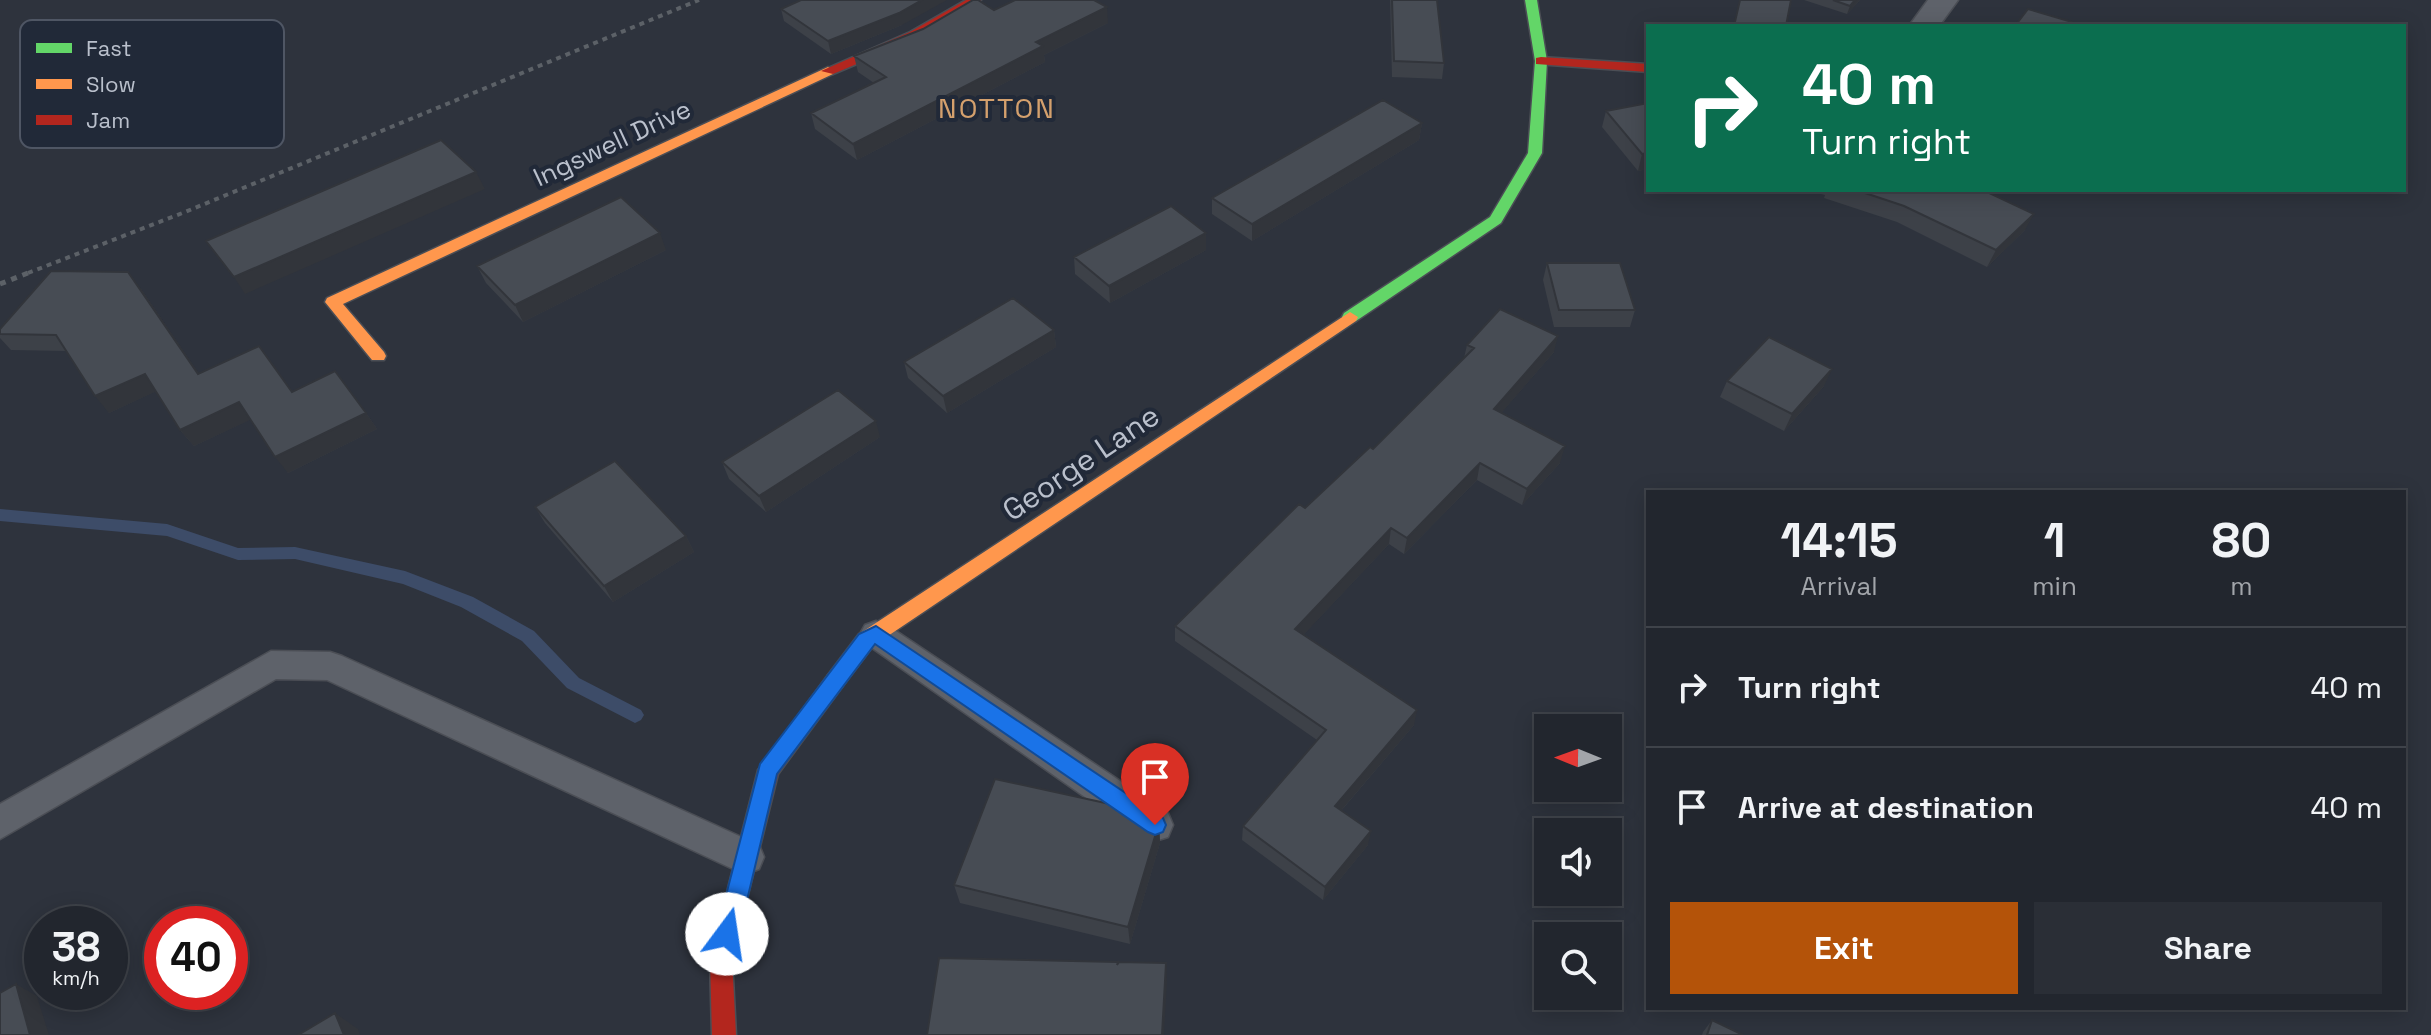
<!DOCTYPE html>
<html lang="en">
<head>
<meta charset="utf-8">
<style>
  :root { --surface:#22262e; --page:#2a2e36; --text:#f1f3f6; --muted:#a2a5aa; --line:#3f434a; --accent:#b45309 }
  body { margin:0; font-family:"Space Grotesk",sans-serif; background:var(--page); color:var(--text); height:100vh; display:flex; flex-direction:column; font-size:30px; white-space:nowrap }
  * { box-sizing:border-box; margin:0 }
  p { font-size:26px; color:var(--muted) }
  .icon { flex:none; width:44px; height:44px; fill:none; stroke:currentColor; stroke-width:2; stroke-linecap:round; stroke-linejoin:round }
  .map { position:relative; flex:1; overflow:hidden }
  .panel { position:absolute; left:1646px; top:490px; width:760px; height:520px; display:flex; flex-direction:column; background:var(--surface); border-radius:0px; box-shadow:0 4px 20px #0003,0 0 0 2px var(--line) }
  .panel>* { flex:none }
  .hud { position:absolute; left:1646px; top:24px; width:760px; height:168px; border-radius:0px; box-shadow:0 4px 20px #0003,0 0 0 2px var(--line); background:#0b6e4f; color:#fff; overflow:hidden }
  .needle { width:52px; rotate:271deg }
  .tools { position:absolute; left:1534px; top:714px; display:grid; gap:16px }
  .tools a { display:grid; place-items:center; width:88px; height:88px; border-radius:0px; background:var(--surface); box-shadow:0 4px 20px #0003,0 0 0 2px var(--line); font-size:40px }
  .speed { position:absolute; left:24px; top:906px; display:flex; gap:16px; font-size:40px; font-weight:700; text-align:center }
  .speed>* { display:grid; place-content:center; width:104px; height:104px; border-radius:50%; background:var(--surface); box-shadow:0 4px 20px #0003,0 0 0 2px var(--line); line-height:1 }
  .speed small { font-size:20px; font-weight:400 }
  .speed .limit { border:12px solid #d22; background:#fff; color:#111 }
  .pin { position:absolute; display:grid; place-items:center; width:68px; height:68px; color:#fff; margin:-82px -34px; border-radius:50% 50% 50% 0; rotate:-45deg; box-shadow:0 0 8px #0007 }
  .pin .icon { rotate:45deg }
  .me { position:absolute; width:88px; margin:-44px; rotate:14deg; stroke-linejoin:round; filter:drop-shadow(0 0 6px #0008) }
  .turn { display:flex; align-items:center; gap:28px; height:168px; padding:0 24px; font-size:36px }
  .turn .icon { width:104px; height:104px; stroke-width:2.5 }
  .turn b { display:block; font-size:56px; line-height:68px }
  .eta { display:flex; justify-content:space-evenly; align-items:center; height:136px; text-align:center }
  .eta b { font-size:48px; font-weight:700; line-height:56px }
  .cta { display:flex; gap:16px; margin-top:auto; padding:16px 24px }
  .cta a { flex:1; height:92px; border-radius:0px; background:var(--accent); color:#fff; font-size:32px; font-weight:700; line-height:92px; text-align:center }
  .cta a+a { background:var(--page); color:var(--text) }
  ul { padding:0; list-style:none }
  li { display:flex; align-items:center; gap:24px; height:120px; padding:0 24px; border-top:2px solid var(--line) }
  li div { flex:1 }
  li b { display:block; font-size:30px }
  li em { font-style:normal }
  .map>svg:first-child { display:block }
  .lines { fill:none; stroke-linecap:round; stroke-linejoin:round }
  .stream { fill:#3d4c68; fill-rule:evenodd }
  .lane-casing { stroke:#4b4e55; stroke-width:3 }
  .street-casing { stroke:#4b4e55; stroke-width:3 }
  .fast-casing { stroke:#4b4e55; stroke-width:3 }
  .slow-casing { stroke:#4b4e55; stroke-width:3 }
  .jam-casing { stroke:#4b4e55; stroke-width:3 }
  .path-far1 { stroke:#5c6167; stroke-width:4; stroke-dasharray:5 5; stroke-linecap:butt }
  .path { stroke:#5c6167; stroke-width:5; stroke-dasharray:6 6; stroke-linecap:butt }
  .lane { fill:#5e626a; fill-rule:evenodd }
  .street { fill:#5e626a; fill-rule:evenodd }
  .fast { fill:#63d668; fill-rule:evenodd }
  .slow { fill:#ff974d; fill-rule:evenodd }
  .jam { fill:#b3261e; fill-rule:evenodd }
  .wall { fill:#3d4148 }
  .shaded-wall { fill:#32353b }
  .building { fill:#474c54; stroke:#32353b; stroke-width:2 }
  .route { fill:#1a73e8; stroke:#114b97; stroke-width:2 }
  .labels { text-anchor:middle; stroke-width:8; stroke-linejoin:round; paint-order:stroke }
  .far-street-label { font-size:26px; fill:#bac0cc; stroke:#212938 }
  .far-quarter-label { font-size:28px; letter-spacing:2px; fill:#d4a06d; stroke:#212938 }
  .street-label { font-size:30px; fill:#bac0cc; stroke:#212938 }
  .key { fill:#212938; stroke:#4f5664; stroke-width:2 }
  .key-label { font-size:22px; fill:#bac0cc }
</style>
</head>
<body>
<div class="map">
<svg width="2431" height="1035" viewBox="0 0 2431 1035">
  <rect width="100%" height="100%" fill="#2e333d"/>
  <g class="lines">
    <path class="stream" d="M0,509L167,524L238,548L295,547L405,571L473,597L534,631L579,678L641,710L644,715L641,720L635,723L567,688L522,641L461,607L403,584L295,559L238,560L167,536L0,521Z"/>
    <g class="lane-casing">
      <path id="lane" d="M876,621L887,625L1168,813L1173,825L1168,837L1155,841L1142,837L865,643L860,634L865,625Z
        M271,651L330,652L342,656L759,845L764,857L759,869L746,874L733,869L327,680L276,679L0,839V804Z"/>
    </g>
    <g class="street-casing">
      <path id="street" d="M1928,0H1958L1939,26H1909Z"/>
    </g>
    <g class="fast-casing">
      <path id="fast" d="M1525,0H1537L1547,61L1542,153L1501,223L1356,321H1344L1342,317L1344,313L1490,217L1528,153L1535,61Z"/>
    </g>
    <g class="slow-casing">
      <path id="slow" d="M828,67L835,71L833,74L343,304L384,352L386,356L384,360H372L325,302L327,298Z
        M1350,312L1358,317L1356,321L873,646L842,687L835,689L828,687L825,681L828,675L859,634Z"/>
    </g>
    <g class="jam-casing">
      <path id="jam" d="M966,0H981L918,38L833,74L821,71L910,32Z
        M1541,57L1648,64V72L1536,64V58Z
        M835,673L842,675L845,681L842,687L778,774L732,959L736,1035H712L710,959L758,770L828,675Z"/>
    </g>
    <path class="path-far1" d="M28,273L185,212L699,0"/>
    <path class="path" d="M0,284L33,271"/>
    <use href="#lane" class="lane"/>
    <use href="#street" class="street"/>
    <use href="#fast" class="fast"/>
    <use href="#slow" class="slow"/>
    <use href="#jam" class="jam"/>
  </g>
  <path class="wall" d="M1390,0H1437L1444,63L1442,79L1392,77Z
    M1804,0H1860L1847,14Z
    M781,9L902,25L831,54L784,21Z
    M1108,23L1044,55L1045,62L857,160L815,129L811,113L874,83L858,72L854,56Z
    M1648,103V169L1638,171L1602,127L1606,111Z
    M1422,123L1419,140L1252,241L1212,214V198Z
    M1805,190H1983L2025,230L1987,267L1897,222L1824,198L1825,195Z
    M666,250L523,322L486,283L477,266Z
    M1206,250L1110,303L1075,274L1074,257Z
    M1547,263L1635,310L1630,327H1554L1543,280Z
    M141,289L199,374L292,392L366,413L377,429L288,473L251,419L194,446L180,430L156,391L109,413L67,351L11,350L0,338V329Z
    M1054,330L1056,347L947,413L908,378L904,362Z
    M1467,345L1554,352L1501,413L1560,463L1522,505L1477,480L1404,554L1389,544L1303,635L1414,725L1341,811L1368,845L1323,900L1242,840L1243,826L1317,740L1175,641V626L1373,449L1464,358Z
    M1727,381L1824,386L1784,431L1720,397Z
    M880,437L766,512L729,479L722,462Z
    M535,507L686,536L694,552L613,602L545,523Z
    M1139,820L1159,823L1160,843L1130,944L960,903L954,885Z
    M1712,1020L1743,1035H1702L1703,1032Z"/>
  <path class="shaded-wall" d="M922,0H947L902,25L831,54L828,41Z
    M1855,0H1860L1847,14L1850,6Z
    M1107,7L1108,23L1044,55L1045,62L857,160L853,144L1036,42Z
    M1422,123L1419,140L1252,241V224Z
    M1648,153V169L1638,171L1642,154Z
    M476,172L485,189L245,294L234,277Z
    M2034,214L2025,230L1987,267L1996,250Z
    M660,233L666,250L523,322L515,305Z
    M1206,233V250L1110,303L1109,286Z
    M128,272L141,289L211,391L198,374Z
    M1054,330L1056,347L947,413L943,396Z
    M1558,336L1554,352L1490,426L1494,409Z
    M1832,369L1824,386L1784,431L1792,414Z
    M145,374L159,390L109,413L95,396Z
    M239,402L252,419L194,446L180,430Z
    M366,413L377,429L288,473L275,457Z
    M876,421L880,437L766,512L759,496Z
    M1565,446L1560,463L1522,505L1527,489Z
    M1480,463L1477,480L1404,554L1407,538Z
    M1391,528L1389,544L1294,645L1295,629Z
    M686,536L694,552L613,602L604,586Z
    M1417,710L1414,725L1333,820L1335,806Z
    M1159,823L1160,843L1130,944L1128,927Z
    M1371,831L1368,845L1323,900L1325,887Z
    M1166,963L1167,981L1164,1035H1162Z
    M16,984L37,996L49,1035H30Z
    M335,1013L358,1029L360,1035H344Z"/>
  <path class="building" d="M801,0H922L899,13L828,41L781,9Z
    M973,0H978L994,10L1015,0H1094L1107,7L1036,42L1043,46L853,144L811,113L886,77L854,56L923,29Z
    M1392,0H1437L1444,63L1394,61Z
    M1740,0H1791L1786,26H1734Z
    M1833,0H1855L1850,6Z
    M2028,9L2072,22L2070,26H2015Z
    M1383,100L1422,123L1252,224L1212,198Z
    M1648,103V153L1642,154L1606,111Z
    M441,140L476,172L234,277L206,241Z
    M1856,190H1983L2034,214L1996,250L1904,206Z
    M621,197L660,233L515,305L477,266Z
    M1171,206L1206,233L1109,286L1074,257Z
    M1547,263H1620L1635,310H1559Z
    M51,271L128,272L198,374L259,346L292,392L335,371L366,413L275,457L239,402L180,430L145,374L95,396L56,335L0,334V329Z
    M1013,298L1054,330L943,396L904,362Z
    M1500,309L1558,336L1494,409L1565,446L1527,489L1480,463L1407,538L1391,528L1295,629L1417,710L1335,806L1371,831L1325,887L1243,826L1326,730L1175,626L1299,504L1305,508L1370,447L1373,449L1474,348L1467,345Z
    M1769,337L1832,369L1792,414L1727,381Z
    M838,390L876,421L759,496L722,462Z
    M615,461L686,536L604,586L535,507Z
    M995,779L1119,806L1139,820L1159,823L1128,927L954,885Z
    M939,958L1118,962L1117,965L1119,962L1166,963L1162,1035H927Z
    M16,984L30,1035H0V993Z
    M335,1013L344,1035H298Z
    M1712,1020L1743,1035H1707Z"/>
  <path class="route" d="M876,626L1163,818L1166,825L1163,832L1155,835L1148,832L875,644L777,774L739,934L735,941L727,945L719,941L716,934L760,764L859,634Z"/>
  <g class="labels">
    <g class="far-street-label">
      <text transform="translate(612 143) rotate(-25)" y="9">Ingswell Drive</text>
    </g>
    <g class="far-quarter-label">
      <text x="997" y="118">NOTTON</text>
    </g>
    <g class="street-label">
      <text transform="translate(1081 463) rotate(-34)" y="10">George Lane</text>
    </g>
  </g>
  <rect x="20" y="20" width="264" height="128" rx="12" class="key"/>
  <rect x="36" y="43" width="36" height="10" fill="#63d668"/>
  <rect x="36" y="79" width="36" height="10" fill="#ff974d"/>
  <rect x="36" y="115" width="36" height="10" fill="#b3261e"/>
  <g class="key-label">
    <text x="86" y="56">Fast</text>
    <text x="86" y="92">Slow</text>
    <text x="86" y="128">Jam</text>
  </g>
</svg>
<div class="tools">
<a><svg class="needle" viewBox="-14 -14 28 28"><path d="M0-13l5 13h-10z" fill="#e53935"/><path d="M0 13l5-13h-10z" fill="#a2a5aa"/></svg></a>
<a><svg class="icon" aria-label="sound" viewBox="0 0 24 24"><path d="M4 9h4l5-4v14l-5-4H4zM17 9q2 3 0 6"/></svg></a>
<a><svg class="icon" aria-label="search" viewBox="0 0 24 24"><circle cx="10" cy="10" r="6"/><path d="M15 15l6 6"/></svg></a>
</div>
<div class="speed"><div>38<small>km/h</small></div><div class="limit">40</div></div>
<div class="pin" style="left:1155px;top:825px;background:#d93025"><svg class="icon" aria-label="arrive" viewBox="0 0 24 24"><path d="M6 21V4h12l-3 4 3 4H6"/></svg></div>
<svg class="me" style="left:727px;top:934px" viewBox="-20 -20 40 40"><circle r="19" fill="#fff"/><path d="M0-13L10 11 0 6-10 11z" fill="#1a73e8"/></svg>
<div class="hud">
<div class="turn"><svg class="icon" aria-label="right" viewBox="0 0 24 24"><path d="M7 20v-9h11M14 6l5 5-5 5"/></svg><div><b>40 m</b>Turn right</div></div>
</div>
<section class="panel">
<div class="eta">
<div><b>14:15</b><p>Arrival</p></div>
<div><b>1</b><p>min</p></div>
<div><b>80</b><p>m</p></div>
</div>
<ul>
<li><svg class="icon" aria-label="right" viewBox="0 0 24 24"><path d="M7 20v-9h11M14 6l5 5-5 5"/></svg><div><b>Turn right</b></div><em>40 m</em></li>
<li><svg class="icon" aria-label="arrive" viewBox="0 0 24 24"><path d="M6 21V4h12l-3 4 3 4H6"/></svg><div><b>Arrive at destination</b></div><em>40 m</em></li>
</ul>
<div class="cta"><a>Exit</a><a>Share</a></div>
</section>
</div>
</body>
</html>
